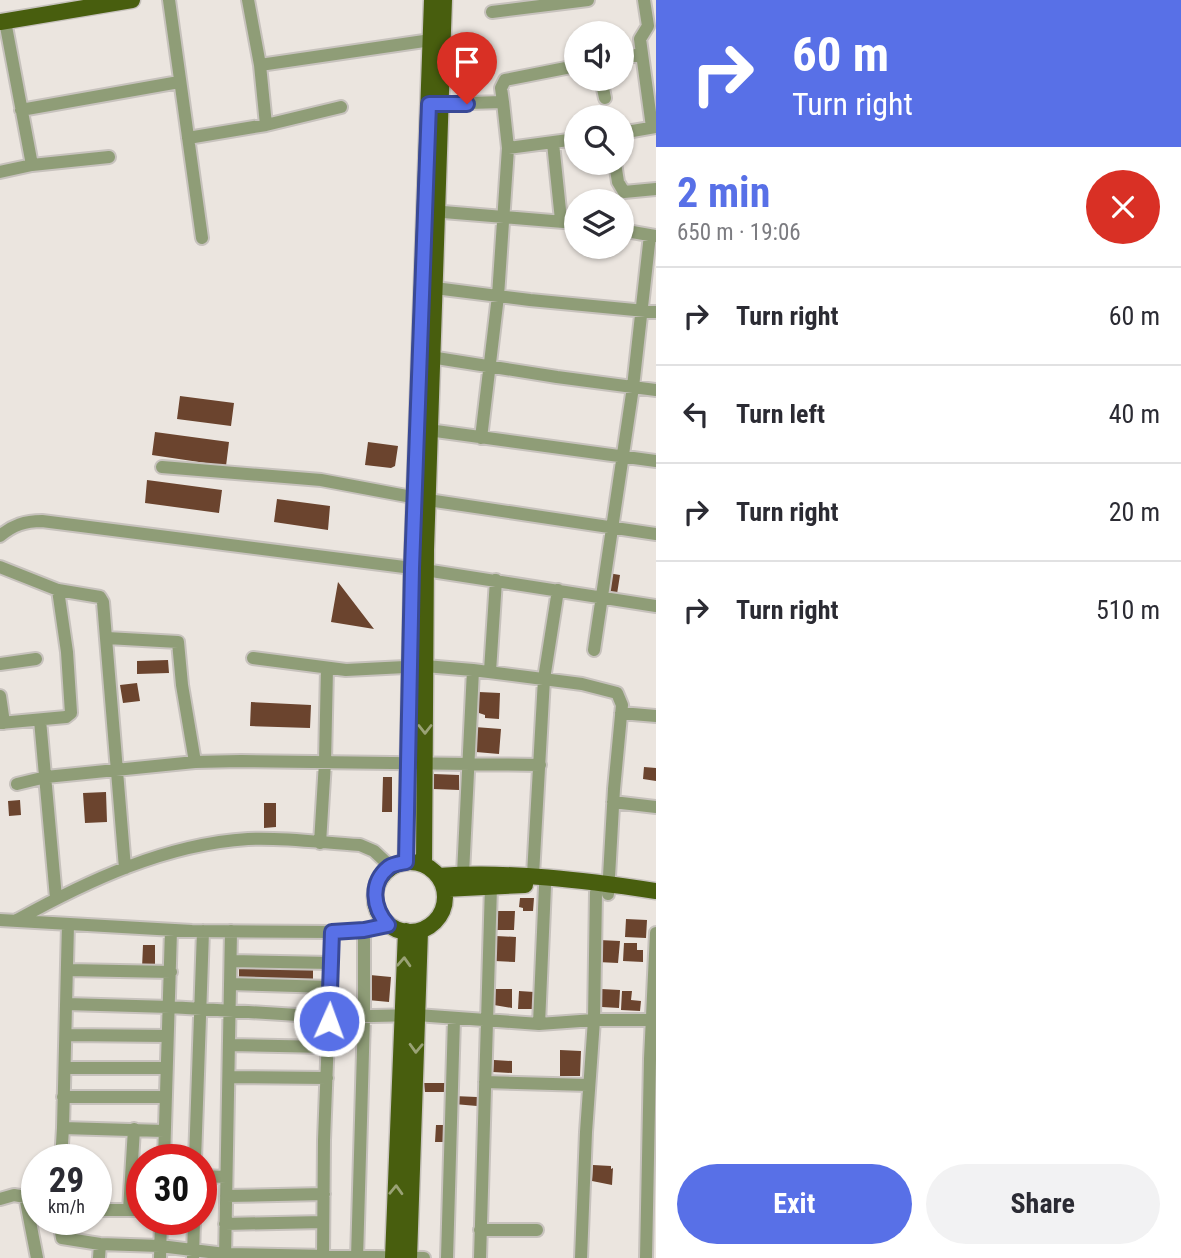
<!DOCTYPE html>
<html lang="en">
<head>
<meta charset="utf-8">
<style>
  :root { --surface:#fff; --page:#f2f2f3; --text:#2b2b33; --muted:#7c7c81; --line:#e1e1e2; --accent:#5870e7 }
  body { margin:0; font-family:"Roboto Condensed",sans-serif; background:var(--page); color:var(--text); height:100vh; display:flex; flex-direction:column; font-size:26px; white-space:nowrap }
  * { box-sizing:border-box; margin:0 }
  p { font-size:23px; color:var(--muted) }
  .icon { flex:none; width:38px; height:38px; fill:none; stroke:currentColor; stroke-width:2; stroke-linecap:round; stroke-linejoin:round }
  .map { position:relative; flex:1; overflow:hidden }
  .drawer { display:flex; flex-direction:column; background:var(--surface); width:525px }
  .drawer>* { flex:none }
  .guide { background:#5870e7; color:#fff; overflow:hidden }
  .buttons { position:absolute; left:564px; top:21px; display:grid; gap:14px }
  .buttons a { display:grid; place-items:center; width:70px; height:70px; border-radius:50%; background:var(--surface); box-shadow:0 2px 5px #0004; font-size:35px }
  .speed { position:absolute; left:21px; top:1144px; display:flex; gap:14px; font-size:35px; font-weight:700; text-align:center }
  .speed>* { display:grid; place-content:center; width:91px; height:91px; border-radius:50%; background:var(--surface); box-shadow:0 2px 5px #0004; line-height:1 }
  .speed small { font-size:18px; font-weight:400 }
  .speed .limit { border:10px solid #d22; background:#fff; color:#111 }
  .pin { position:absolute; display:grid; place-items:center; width:60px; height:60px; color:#fff; margin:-72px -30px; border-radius:50% 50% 50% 0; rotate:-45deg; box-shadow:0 0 7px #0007 }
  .pin .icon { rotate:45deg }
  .me { position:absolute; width:77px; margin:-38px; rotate:2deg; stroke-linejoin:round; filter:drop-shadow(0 0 5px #0008) }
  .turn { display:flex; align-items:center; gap:24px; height:147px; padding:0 21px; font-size:32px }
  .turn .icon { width:91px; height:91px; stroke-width:2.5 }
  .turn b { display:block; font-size:49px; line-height:60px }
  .round { display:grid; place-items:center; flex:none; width:74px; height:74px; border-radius:37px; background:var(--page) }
  .head { display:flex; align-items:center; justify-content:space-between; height:119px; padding:0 21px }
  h1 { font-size:42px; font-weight:700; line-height:52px; color:var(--accent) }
  .primary-button { display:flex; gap:14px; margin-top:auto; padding:14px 21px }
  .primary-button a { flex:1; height:80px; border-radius:42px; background:var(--accent); color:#fff; font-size:28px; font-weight:700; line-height:80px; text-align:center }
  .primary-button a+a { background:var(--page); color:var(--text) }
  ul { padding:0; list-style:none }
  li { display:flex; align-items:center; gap:21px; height:98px; padding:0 21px; border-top:2px solid var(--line) }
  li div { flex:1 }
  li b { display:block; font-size:26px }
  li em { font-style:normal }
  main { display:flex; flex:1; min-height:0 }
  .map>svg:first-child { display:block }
  .building { fill:#6b442e }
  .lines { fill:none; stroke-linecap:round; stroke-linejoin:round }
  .minor-casing { stroke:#c7c2bd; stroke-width:16 }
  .major-casing { stroke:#c7c2bd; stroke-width:19 }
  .minor { stroke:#8f9d77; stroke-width:12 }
  .major { stroke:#485e0e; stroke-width:16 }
  .oneway { stroke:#9aa276 }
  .route-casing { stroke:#394996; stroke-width:18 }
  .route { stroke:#5870e7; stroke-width:12 }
</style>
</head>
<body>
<main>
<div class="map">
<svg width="656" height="1258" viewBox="0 0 656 1258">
  <rect width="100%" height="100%" fill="#ebe5df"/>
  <path class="building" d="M180,396L234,403L231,426L177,419Z
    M155,432L229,442L226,466L152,455Z
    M368,442L398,446L395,466L391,468L365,465Z
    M147,480L222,490L219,513L145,503Z
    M277,499L330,506L328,530L274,522Z
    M608,573L620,575L617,594L604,592Z
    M338,582L374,629L331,622Z
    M168,660L169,673L137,674V661Z
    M137,683L140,701L123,703L120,685Z
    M479,692L500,693L499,719L485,718V715L479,713Z
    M251,702L311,705L310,728L250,726Z
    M475,727L501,729L499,754L476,752L474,749Z
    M644,767L656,768V781L643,779Z
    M434,774L459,775V790L433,789Z
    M383,777H392V812H382Z
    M106,792L107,822L85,823L83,793Z
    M20,800L21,815L9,816L8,801Z
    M264,803H276V827L264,828Z
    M520,898H534L533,911H523V908L519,907Z
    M498,911H515L514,930H497Z
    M626,919L647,920L646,938L625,937Z
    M496,936L516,937L515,962L495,961Z
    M599,940L620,941L618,963L598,962Z
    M624,943H637V950H643V962L623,961Z
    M143,945H155V968H142Z
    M239,967L313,970V981L239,978Z
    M370,975L391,977L389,1002L368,1000Z
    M495,989H512V1008L494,1005Z
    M601,989L620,990L619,1008L602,1007Z
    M519,991L534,992L533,1009H518Z
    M622,991H632L631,1000L641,1001L640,1011L621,1010Z
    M560,1050L581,1051L580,1076H560Z
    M494,1060L512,1061V1073L493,1072Z
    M424,1083H450V1092H425Z
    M454,1096L477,1097V1106L454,1104Z
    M436,1125H448V1142H435Z
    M593,1165L611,1166V1169L613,1168L612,1185L592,1181Z"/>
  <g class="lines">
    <g class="minor-casing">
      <path id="minor" d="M169,0L202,238
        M248,0L260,65L266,125
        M644,0L648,26L640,39L652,127
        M492,12L588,0
        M5,21L32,165
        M621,58L641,54
        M260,65L431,40
        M601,79L605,98
        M503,102L501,88L505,80L576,66
        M433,104L503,102L508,148L576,139
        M21,110L179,82
        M621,133L656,127
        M188,138L266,125L341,107
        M553,143L561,220
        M615,163L618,182L624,192L656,189
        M0,172L32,165L109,157
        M431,211L576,223
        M621,230L655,236
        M427,287L530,300L656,312
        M424,356L557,377L656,390
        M421,429L656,461
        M481,438L498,296L508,148
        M162,467L321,480L428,500L656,534
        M0,536C13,525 25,521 42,521L412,568L656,606
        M0,567L58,590L100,597L103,602L125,868
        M107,638L178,642L182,685L195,762
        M594,650L633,387L650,235
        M253,658L346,670L425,666L473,670L582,684L617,693L622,705L614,789L608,894
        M0,664L36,659
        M490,671L496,580
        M0,696L4,723
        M621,713L656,716
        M40,720L56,898
        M0,723L66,717L71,713L67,652L58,590
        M17,784L46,777L195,762L241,761L540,765
        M613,802L656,807
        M320,843L325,762L327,668
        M463,874L473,670
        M533,875L544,679L558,590
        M0,920L192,931L332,932L364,930L388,925
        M17,920C87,881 166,844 248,839C285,837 323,843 360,845L374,851L390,866
        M68,924L63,1128L164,1131
        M231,961L331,963
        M68,970L171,972
        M230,984L330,987
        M66,1004L170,1007L329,1017L417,1015L539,1024L594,1020H656
        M539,1024L545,886
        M67,1035L167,1036
        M229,1045L328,1047
        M65,1068H166
        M229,1077L327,1078
        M485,1082L588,1085
        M63,1097H166
        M61,1160L63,1128
        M164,1160L171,930
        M195,1160L203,931
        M201,1176L226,1177
        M25,1196L37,1258
        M226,1196L324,1194
        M0,1199L14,1195L37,1199
        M96,1210H142
        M129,1210L134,1129
        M59,1220L62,1238L100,1244L160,1246L225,1254L424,1258
        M225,1224L323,1222
        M480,1230H537
        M99,1258L100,1244
        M160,1258L161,1220
        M193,1258L194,1220
        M225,1258L231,931
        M323,1258L324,1140L332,932
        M357,1258L364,1017V930
        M447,1258L454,1019
        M480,1258L491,886
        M581,1258L586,1132L594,1020L596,892
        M646,1258L650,1059L656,933"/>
    </g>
    <g class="major-casing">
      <path id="major" d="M0,22L132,0
        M406,862L412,568L432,0
        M375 897a35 35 0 1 1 70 0a35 35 0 1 1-70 0Z
        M424,865L426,550L444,0
        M438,876C512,871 583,880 656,891
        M444,889L525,885
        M393,1258L406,931
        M409,1258L420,931"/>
    </g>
    <use href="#minor" class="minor"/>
    <use href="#major" class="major"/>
  </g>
  <defs><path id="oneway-chevron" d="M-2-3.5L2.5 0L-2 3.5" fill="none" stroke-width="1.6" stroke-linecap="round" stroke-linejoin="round" transform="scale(1.75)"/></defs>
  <g class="oneway">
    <use href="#oneway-chevron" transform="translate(425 729) rotate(90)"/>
    <use href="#oneway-chevron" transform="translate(404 962) rotate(-87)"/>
    <use href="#oneway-chevron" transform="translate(416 1048) rotate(92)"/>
    <use href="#oneway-chevron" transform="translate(396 1190) rotate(-88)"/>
  </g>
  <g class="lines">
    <g class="route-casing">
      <path id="route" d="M329,1021L332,932L364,930L388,925C373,908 369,883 389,867C393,864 401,863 406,862L412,568L429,104H467"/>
    </g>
    <use href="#route" class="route"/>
  </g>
</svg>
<div class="buttons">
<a><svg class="icon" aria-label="sound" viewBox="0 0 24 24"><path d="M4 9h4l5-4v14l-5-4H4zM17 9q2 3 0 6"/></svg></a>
<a><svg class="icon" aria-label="search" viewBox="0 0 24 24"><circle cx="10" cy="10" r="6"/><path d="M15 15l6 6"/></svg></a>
<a><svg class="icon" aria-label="layers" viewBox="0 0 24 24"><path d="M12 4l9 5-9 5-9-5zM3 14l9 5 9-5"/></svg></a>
</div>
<div class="speed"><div>29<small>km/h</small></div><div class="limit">30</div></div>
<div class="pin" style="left:467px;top:104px;background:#d93025"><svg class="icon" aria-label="arrive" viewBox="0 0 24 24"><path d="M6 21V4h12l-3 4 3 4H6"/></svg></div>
<svg class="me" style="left:329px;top:1021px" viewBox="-20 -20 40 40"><circle r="17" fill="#5870e7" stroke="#fff" stroke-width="3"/><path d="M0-11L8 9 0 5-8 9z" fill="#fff"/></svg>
</div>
<section class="drawer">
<div class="guide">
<div class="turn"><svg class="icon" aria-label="right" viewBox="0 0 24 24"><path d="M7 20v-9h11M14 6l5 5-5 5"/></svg><div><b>60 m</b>Turn right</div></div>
</div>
<div class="head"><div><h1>2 min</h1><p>650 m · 19:06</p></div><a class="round" style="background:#d93025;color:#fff"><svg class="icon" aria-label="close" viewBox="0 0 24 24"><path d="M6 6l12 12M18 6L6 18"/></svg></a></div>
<ul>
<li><svg class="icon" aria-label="right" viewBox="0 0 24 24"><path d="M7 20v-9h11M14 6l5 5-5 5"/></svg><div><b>Turn right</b></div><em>60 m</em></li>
<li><svg class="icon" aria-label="left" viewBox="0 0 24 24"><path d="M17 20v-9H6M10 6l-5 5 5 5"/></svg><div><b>Turn left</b></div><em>40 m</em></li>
<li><svg class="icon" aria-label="right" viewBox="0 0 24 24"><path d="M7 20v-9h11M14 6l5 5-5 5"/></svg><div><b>Turn right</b></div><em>20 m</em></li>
<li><svg class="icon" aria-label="right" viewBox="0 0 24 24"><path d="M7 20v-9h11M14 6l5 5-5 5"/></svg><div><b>Turn right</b></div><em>510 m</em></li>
</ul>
<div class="primary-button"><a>Exit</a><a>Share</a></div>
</section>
</main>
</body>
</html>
